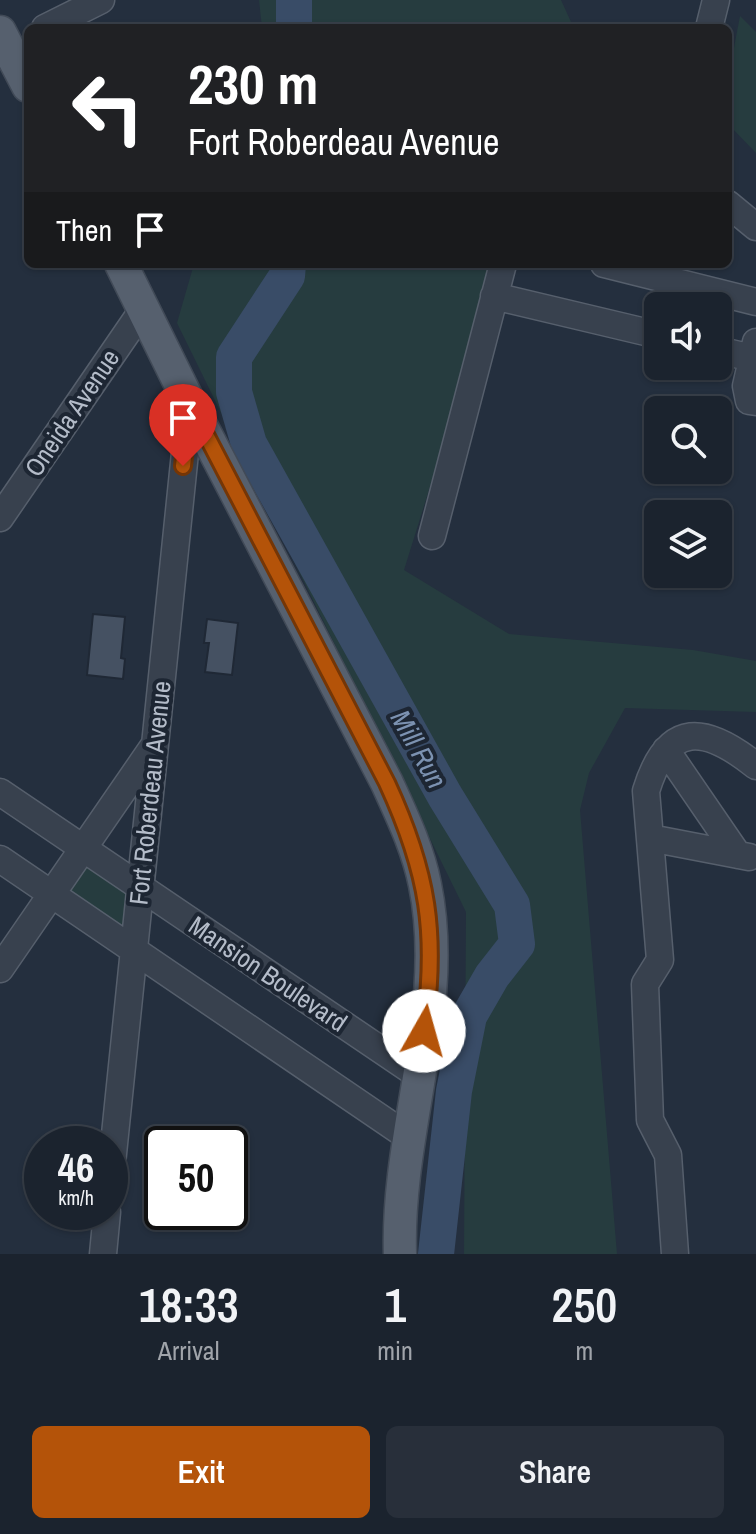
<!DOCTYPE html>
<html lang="en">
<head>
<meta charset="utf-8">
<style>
  :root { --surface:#1b232e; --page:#282f3a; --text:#f1f3f6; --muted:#a0a4aa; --line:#39404a; --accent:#b45309 }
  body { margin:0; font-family:"Archivo Narrow",sans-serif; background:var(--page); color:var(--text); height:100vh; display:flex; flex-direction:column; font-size:30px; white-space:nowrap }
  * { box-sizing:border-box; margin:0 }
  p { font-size:26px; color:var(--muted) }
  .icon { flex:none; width:44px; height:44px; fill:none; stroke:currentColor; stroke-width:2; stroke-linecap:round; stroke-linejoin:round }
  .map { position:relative; height:1254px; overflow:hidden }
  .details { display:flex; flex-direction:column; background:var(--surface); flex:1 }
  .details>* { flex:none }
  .banner { position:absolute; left:24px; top:24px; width:708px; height:244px; border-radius:12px; box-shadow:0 2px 6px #0004,0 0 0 2px var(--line); background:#202124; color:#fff; overflow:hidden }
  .buttons { position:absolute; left:644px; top:292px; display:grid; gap:16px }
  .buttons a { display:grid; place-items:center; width:88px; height:88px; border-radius:12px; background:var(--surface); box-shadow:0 2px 6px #0004,0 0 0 2px var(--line); font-size:40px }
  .speed { position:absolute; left:24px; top:1126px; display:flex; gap:16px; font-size:40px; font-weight:700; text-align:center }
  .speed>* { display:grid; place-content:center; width:104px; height:104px; border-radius:50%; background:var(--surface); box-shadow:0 2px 6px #0004,0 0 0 2px var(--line); line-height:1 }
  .speed small { font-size:20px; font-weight:400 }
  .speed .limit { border:4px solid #111; border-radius:12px; background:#fff; color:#111 }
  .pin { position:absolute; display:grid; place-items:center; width:68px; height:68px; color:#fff; margin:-82px -34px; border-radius:50% 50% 50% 0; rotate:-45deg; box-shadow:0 0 8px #0007 }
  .pin .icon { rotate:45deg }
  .me { position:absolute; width:88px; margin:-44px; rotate:7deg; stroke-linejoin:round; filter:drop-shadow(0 0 6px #0008) }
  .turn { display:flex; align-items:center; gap:28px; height:168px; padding:0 32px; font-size:36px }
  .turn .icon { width:104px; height:104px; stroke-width:2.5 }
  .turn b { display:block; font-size:56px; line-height:68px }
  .then { display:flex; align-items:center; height:76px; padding:0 32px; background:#0003; gap:16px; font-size:30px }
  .eta { display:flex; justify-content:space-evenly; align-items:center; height:136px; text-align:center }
  .eta b { font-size:48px; font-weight:600; line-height:56px }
  .action { display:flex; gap:16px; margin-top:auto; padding:16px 32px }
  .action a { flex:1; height:92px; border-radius:12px; background:var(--accent); color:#fff; font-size:32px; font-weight:600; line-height:92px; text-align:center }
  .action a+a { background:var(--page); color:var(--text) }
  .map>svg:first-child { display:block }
  .green { fill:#263c3f }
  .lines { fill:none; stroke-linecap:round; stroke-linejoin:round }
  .river { stroke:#394c67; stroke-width:36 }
  .building { fill:#455162; stroke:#1f2835; stroke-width:2 }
  .minor-casing { stroke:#565f6c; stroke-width:29 }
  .major-casing { stroke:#414a57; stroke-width:35 }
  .minor { stroke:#38414e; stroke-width:26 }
  .major { stroke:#56606e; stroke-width:32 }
  .route-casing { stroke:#753606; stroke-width:20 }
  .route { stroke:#b45309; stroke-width:14 }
  .labels { text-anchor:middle; stroke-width:8; stroke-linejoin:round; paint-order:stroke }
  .street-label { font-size:26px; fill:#b4bcc9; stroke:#1d2633 }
  .water-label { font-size:28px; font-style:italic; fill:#7c92b1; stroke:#1d2633 }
</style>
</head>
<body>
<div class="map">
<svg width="756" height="1254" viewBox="0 0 756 1254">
  <rect width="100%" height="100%" fill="#242f3e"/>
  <path class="green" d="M259,0H561L571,22L579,28H262Z
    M740,16L756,32V153L728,124V79Z
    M194,264H492L457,400L404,570L509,634L693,650L756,661V712L625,708L589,773L580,810L617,1254H464L466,912L177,323Z
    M84,861L130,895L124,931L69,895L67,887Z"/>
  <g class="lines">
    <path class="river" d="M294,0V28
      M288,264L287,276L234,357V392L249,444L445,796L512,905L517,944L492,976L469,1016L454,1091L436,1254"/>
  </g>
  <path class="building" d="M93,614L125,617L121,658L125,659L123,679L87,675Z
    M207,619L238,623L232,675L205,672L209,643H204Z"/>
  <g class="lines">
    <g class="minor-casing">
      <path id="minor" d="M45,28L101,0
        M709,28L716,0
        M728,204L756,227
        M604,264L756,302
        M494,296L658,335
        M756,342L746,386L749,401L756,402
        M718,350L752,358
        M0,518L144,308
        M432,536L503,264
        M666,750L738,855
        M0,792L418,1075
        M650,838L749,857
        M0,859L410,1138
        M0,969L153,747
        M110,1183L190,404
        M103,1254L107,1212
        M675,1254L668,1155L650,1120L645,984L660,960L646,791C668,719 706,726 756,766"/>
    </g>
    <g class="major-casing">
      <path id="major" d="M0,32L28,86
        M121,264L190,404L387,783C402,816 418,849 425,885C450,1007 396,1131 400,1254"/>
    </g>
    <use href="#minor" class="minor"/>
    <use href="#major" class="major"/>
  </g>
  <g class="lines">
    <g class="route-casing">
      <path id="route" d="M183,466L190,404L387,783C428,872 438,934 424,1031"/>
    </g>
    <use href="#route" class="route"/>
  </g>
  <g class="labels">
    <g class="street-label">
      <text transform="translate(72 413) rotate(-56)" y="9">Oneida Avenue</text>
      <text transform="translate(150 793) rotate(-84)" y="9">Fort Roberdeau Avenue</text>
      <text transform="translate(268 974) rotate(34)" y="9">Mansion Boulevard</text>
    </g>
    <g class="water-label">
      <text transform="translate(419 749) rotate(61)" y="10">Mill Run</text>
    </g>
  </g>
</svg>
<div class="buttons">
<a><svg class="icon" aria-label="sound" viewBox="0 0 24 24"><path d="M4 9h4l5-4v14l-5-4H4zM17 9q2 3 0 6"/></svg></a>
<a><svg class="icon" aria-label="search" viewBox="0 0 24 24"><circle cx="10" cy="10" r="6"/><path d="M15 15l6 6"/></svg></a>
<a><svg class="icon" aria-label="layers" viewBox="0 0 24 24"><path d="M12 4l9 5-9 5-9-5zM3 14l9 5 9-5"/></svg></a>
</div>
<div class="speed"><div>46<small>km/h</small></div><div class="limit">50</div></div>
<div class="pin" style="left:183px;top:466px;background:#d93025"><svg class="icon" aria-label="arrive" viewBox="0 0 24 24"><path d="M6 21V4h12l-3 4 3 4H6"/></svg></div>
<svg class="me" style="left:424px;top:1031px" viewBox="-20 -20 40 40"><circle r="19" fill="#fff"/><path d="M0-13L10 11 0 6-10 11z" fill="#b45309"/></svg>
<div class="banner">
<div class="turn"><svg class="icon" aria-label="left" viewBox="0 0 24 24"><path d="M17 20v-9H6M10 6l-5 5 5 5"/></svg><div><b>230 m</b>Fort Roberdeau Avenue</div></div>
<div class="then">Then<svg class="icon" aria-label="arrive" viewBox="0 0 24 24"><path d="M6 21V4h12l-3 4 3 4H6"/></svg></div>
</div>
</div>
<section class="details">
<div class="eta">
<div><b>18:33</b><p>Arrival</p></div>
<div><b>1</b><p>min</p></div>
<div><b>250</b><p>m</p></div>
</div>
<div class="action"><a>Exit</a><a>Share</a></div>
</section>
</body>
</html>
